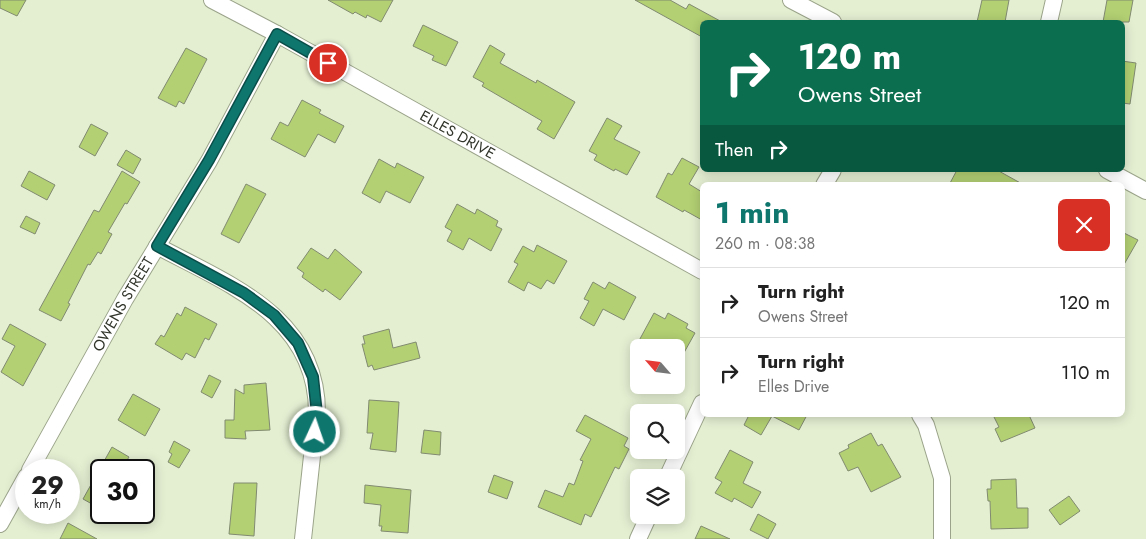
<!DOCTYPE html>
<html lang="en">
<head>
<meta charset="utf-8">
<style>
  :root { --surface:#fff; --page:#f6f6f6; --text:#222; --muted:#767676; --line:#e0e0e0; --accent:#0f766e }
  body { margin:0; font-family:Jost,sans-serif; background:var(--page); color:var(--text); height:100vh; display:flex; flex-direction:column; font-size:19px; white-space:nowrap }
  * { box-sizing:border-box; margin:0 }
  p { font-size:16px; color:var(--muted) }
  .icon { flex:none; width:28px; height:28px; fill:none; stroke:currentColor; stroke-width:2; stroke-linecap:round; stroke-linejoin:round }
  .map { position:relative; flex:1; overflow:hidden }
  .sheet { position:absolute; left:700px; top:182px; width:425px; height:235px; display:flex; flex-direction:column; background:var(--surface); border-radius:8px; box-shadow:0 2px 12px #0003 }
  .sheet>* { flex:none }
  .guide { position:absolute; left:700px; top:20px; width:425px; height:152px; border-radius:8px; box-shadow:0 2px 12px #0003; background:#0b6e4f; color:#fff; overflow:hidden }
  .needle { width:32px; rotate:298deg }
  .tools { position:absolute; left:630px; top:339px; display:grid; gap:10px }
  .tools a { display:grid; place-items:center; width:55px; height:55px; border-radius:8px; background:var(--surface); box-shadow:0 2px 12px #0003; font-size:25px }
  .speed { position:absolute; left:15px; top:459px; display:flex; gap:10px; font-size:25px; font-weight:700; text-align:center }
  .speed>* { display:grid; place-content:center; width:65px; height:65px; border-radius:50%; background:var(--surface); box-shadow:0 2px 12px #0003; line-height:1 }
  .speed small { font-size:12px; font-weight:400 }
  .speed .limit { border:2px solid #111; border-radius:8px; background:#fff; color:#111 }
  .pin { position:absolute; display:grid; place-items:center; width:42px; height:42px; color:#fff; margin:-21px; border:2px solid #fff; border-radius:50%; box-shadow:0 1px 5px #0007 }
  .me { position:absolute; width:55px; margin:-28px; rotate:3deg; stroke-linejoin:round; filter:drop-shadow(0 0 4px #0008) }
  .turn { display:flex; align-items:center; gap:18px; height:105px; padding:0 15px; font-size:22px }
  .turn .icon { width:65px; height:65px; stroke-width:2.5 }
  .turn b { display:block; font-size:35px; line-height:42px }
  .then { display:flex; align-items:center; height:48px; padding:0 15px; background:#0003; gap:10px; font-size:19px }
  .round { display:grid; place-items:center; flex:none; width:52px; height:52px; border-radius:8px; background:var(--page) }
  .overview { display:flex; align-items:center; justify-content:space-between; height:85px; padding:0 15px }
  h1 { font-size:30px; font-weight:700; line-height:38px; color:var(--accent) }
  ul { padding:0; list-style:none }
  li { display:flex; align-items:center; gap:15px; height:70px; padding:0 15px; border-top:1px solid var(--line) }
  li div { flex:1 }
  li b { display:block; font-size:19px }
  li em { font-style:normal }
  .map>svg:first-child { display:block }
  .building { fill:#b3d073; stroke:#818a70 }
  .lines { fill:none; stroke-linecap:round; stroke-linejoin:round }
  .minor-casing { stroke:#9ba48a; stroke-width:18 }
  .minor { stroke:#fff; stroke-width:16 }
  .route-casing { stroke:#0a4d48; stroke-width:12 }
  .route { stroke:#0f766e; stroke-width:9 }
  .labels { text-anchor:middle; stroke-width:4; stroke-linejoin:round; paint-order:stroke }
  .street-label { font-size:15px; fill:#31352a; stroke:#fff }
</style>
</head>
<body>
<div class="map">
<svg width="1146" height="539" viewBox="0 0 1146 539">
  <rect width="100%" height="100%" fill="#e4efd2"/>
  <path class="building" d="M0,0H26L17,16L0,8Z
    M328,0H393L381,22L367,15L366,18L355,12L353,14Z
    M635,0H670L686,9L689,4L722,22H702V37Z
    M982,0H1009L1005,22H977Z
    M1107,0H1133L1129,22H1103Z
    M423,25L458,42L446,66L432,60L434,56L413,46Z
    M490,45L505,54L500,63L536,83L537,80L575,102L554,139L537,129L542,121L482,86L484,83L473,77Z
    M186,48L207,59L184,104L179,101L176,107L158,98Z
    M1122,61L1136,63L1130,104L1122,103Z
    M302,100L321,110L319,113L344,126L335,143L318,134L305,157L271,139L280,122L288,126Z
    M607,118L622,126L614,139L640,152L627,175L615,169L614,171L594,160L597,155L589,151Z
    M91,124L108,133L95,156L79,147Z
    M126,150L141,159L133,174L117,165Z
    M682,158L699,167L689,184L702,192V220L684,210L683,212L656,197L668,173L672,175Z
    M379,159L395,168L397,163L424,177L410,203L386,191L380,203L362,193Z
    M957,170H997L1024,185H949Z
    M29,171L55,185L47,200L21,186Z
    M122,171L140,182L127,204L125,203L108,232L112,234L101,254L98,252L90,265L88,264L68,303L70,304L61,321L39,310L94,210L99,212Z
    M246,184L266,194L239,243L221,234Z
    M457,204L475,214L477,209L498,221L496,226L502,229L491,251L469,238L463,250L447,241L452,231L445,227Z
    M26,216L40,223L35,234L20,227Z
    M1122,232L1138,240L1122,268Z
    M537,245L567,261L554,284L547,280L541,289L528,282L524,291L508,282L518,264L514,262L523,246L534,252Z
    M311,248L328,259L335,249L362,272L340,300L325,289L323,292L302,277L304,273L297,268Z
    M593,282L605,289L609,282L636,297L624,320L603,309L594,326L580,318L589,301L584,299Z
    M185,307L217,324L209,340L205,338L195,358L186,353L182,360L155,344L161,335L164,337L177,313L181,316Z
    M654,313L665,319L668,313L688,324L686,328L695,333L676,367V348H635Z
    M10,324L46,344L23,386L1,372L15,346L2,339Z
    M389,329L393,348L416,342L420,358L374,370L372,365L368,367L362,344H365L363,336Z
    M209,375L221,381L212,398L201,392Z
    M266,383L270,430L245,431L246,439L225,438V420H234L235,389L244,394V385Z
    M133,394L160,409L145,436L118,420Z
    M369,400L399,402L396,452L370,449L373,433H367Z
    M585,415L628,438L624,446L629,449L619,469L615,467L591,517L585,514L581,525L538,507L545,490L563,497L569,483L574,485L583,461L580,460L591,439L576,431Z
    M749,415H807L799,430L772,416L761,435L744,425Z
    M993,415H1029L1035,428L1001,442L995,429L999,427Z
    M424,430L441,432L440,455L421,453Z
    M871,433L878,446L882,444L901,477L871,492L858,467L848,471L839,453L849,448L848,445Z
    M174,441L190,450L179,468L168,462L172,454L169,452Z
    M112,447L129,457L121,470H101V509L83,499Z
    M730,450L753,462L743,483L761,492L752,508L734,498L732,502L715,493L722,482L715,478Z
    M494,475L513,482L507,499L488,492Z
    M1016,479L1017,508H1028V528L991,529L990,501H988L987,489H991V480Z
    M234,483H257L254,536L229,534Z
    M365,485L411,490L408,533L381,531L382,526H379L381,505L364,503Z
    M1069,496L1080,511L1060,525L1049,510Z
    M758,514L776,524L768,539L750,530Z
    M68,523L97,539H60Z
    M701,526L730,539H695Z"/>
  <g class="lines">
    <g class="minor-casing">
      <g id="minor">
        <path id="s1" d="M212,0L277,34L702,271"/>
        <path d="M791,0L833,22"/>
        <path d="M1049,22L1054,0"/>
        <path d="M1107,170L1146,191"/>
        <path d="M824,185L833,170"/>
        <path d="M157,246C230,285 318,317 317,414C316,428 313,442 312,456C309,484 306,511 303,539"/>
        <path d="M920,415L926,425L942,478V539"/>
        <path id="s2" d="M30,470L125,299L209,161L277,34"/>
        <path d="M667,478L702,403"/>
        <path d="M0,524L26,477"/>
        <path d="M638,539L649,515"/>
      </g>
    </g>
    <use href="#minor" class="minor"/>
  </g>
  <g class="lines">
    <g class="route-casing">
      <path id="route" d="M315,432L317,414L313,377L298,343L274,315L244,293L157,246L209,160L277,34L328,63"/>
    </g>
    <use href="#route" class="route"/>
  </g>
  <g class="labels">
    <g class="street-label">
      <text dy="5" stroke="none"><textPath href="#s1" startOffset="280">ELLES DRIVE</textPath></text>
      <text dy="5" stroke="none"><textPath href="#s2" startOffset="190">OWENS STREET</textPath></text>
    </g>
  </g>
</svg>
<div class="tools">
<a><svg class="needle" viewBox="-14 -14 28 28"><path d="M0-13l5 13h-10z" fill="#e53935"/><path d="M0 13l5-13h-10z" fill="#767676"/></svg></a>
<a><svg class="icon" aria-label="search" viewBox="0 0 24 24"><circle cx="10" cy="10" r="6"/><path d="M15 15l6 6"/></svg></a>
<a><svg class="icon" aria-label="layers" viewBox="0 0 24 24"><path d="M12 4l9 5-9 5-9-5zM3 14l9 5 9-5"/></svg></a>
</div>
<div class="speed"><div>29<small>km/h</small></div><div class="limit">30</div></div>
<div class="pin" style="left:328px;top:63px;background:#d93025"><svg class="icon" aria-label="arrive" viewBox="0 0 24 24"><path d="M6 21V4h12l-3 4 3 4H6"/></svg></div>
<svg class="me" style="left:315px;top:432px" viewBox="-20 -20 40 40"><circle r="17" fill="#0f766e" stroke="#fff" stroke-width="3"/><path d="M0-11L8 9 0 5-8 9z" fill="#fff"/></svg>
<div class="guide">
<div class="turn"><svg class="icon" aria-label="right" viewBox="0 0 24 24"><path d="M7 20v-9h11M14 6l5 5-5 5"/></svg><div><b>120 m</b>Owens Street</div></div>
<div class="then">Then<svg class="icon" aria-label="right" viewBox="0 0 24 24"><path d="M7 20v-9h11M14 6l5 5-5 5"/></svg></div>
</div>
<section class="sheet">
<div class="overview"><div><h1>1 min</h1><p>260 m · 08:38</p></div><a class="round" style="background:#d93025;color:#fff"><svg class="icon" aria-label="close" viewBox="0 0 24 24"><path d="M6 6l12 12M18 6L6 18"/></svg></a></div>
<ul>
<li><svg class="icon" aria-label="right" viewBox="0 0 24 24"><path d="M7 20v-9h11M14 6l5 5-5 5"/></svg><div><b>Turn right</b><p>Owens Street</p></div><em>120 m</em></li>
<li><svg class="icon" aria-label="right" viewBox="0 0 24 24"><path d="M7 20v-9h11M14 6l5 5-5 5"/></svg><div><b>Turn right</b><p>Elles Drive</p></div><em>110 m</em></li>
</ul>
</section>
</div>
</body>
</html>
